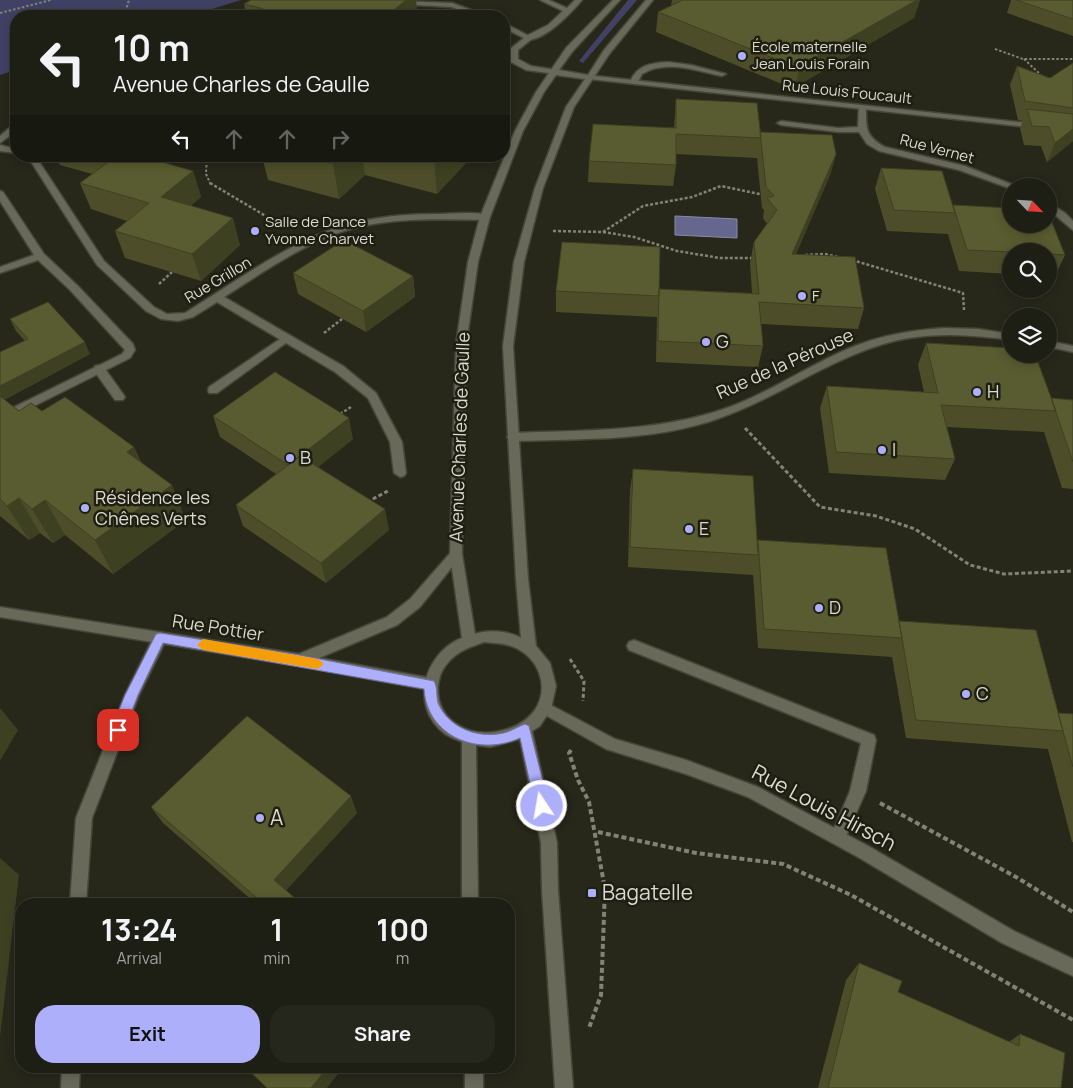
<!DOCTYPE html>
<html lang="en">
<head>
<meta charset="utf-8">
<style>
  :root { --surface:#1d1e14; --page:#25271d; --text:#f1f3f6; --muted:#a0a2a0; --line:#3b3c34; --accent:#adaffb }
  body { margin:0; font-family:Manrope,sans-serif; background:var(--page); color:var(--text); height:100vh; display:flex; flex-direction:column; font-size:19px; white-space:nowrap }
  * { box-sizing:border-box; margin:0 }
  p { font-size:16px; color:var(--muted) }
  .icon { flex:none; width:28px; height:28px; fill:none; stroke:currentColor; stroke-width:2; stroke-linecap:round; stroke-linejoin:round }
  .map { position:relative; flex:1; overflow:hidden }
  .side { position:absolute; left:15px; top:898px; width:500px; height:175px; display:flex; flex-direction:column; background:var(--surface); border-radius:20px; box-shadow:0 2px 12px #0003,0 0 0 1px var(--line) }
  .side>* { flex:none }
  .guide { position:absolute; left:10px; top:10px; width:500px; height:152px; border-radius:20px; box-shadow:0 2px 12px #0003,0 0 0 1px var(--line); background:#1d1e14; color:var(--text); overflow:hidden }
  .needle { width:32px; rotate:115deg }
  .buttons { position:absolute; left:1002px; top:178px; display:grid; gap:10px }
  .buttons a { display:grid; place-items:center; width:55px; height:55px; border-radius:50%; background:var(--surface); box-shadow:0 2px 12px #0003,0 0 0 1px var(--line); font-size:25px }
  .pin { position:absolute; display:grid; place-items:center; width:42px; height:42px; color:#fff; margin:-21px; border-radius:10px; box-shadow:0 2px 8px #0006 }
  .me { position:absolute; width:55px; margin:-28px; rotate:348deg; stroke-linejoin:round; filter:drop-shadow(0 0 4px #0008) }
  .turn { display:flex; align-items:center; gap:18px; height:105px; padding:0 20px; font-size:22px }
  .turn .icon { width:65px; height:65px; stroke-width:2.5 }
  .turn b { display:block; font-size:35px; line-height:42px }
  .lanes { display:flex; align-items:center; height:48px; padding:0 20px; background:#0003; justify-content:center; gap:25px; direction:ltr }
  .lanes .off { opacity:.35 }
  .eta { display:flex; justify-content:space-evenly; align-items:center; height:85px; text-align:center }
  .eta b { font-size:30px; font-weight:700; line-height:35px }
  .button { display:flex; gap:10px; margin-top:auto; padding:10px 20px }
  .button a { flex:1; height:58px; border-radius:20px; background:var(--accent); color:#111; font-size:20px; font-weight:700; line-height:58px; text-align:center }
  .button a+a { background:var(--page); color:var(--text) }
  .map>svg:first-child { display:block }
  .green { fill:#414165 }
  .water { fill:#66678f; stroke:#898aa3 }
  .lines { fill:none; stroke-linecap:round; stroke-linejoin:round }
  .service-casing { stroke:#45463a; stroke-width:3 }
  .minor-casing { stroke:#45463a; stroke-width:3 }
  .tertiary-casing { stroke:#45463a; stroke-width:3 }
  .secondary-casing { stroke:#45463a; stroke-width:3 }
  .path-far3 { stroke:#828377; stroke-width:2; stroke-dasharray:2.5 2; stroke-linecap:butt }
  .path-far2 { stroke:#828377; stroke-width:2.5; stroke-dasharray:3 2; stroke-linecap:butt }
  .path-far1 { stroke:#828377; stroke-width:3; stroke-dasharray:4 2.5; stroke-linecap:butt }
  .path { stroke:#828377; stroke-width:4; stroke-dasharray:5 3; stroke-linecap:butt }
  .service { fill:#686959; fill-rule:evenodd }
  .minor { fill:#686959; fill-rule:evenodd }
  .tertiary { fill:#686959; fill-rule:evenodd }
  .secondary { fill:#686959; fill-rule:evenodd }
  .wall { fill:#4d4e29 }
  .shaded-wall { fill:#3e4022 }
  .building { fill:#595b30; stroke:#3e4022 }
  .route { fill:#adaffb; stroke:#7072a3 }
  .slow { fill:#f59e0b }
  .poi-dot { fill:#adaffb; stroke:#1e1f11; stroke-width:2 }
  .labels { text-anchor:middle; stroke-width:5; stroke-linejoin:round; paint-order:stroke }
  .far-poi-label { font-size:15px; fill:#dadbd2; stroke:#1e1f11; text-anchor:start }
  .far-street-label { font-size:15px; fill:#dadbd2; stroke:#1e1f11 }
  .poi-label { font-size:18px; fill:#dadbd2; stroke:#1e1f11; text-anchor:start }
  .street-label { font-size:18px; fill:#dadbd2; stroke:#1e1f11 }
  .near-street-label { font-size:21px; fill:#dadbd2; stroke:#1e1f11 }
  .near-poi-label { font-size:21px; fill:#dadbd2; stroke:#1e1f11; text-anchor:start }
</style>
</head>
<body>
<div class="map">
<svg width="1073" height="1088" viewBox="0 0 1073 1088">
  <rect width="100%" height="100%" fill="#27281a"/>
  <path class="green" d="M0,0H241L189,16H16V70L0,75Z
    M628,0H637L583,63L579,61Z"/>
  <path class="water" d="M675,216L737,219V238L675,235Z"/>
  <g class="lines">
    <g class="service-casing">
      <path id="service" d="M540,0H549L567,8L575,0H582C571,13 545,41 526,40V36L548,25L563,11Z
        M668,62L691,65L726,74L722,76C697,71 666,59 642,74L637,84L630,82C637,65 651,63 668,62Z
        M859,105L866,107C866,128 865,136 885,147L965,166L1016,186L1009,188L959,170L879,151L867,144L859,132H838L781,125L777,123L781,121L838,128L858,127Z
        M0,145L16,149V153L0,151Z
        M1049,203L1065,213L1073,221V230L1049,210Z
        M286,335L291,338L290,340L217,393H209L208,390L209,387Z
        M99,365L103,366L123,394L125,397L123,400H115L95,372L94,369L95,366Z
        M634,640L874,735L876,740L866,791L843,843L838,845L833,843L830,838L850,791L861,743L629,650L627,646L629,642Z"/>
    </g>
    <g class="minor-casing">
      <path id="minor" d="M399,1L452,3L488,16H478L451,7L397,4V2Z
        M504,23L533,38L518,50V59L531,66L556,70V74L526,70L511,62L510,49L524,38L504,28Z
        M586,75L1036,124L1040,126L1036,128L589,79L585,77Z
        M13,125H16V131L0,143V136Z
        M31,156H39L38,160L104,261L154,307L167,314L185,313C229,286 272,254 320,234C356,219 396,214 435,214C452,214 472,211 488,215L490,217L485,220C439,219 389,217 344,231C301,245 262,273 224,297L343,366L376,393L402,442L406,473L404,476L400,477L394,473L390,442L368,398L335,372L217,302L193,317L178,321L161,319L146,311L97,265L30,160Z
        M0,191L3,192L44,254L78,286L133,344L135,350L130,358L0,423V414L122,354L125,350L70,290L38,260L0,273V267L34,255L0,201Z
        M944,328L978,329L1011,334V340C968,334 923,331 880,345C820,364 769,403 708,422C646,441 578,439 513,441L507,437L513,433C583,430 657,432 724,409C770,393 810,364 855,346C883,335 913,330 944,328Z
        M1049,341L1073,346V352L1049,347Z
        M160,632L165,634L167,638L139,695L92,818L86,904H70L76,818L125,695L155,634Z
        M545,702L615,739L686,760L758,787L870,847L1014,931L1073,959V976L1002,943L858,857L748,797L686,774L606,749L540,712L538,708L540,704Z
        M62,1066H80L79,1088H61Z"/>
    </g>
    <g class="tertiary-casing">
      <path id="tertiary" d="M456,549L460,551L462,554L460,557L420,607L397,625L319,658L430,678L435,680L437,684L435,688L430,690L299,666L0,617V607L299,654L387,617L410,599L452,551Z"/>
    </g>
    <g class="secondary-casing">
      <path id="secondary" d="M613,0H620L572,52L559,70L588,75L604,50L646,0H653L610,53L574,107L543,188L524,262L513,346L528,579L536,646L550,663L556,686L551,709L540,726L532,731L557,843L558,890L573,1088H555L542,890L541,843L520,739L490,747L476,745L478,904H462V742C456,739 449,737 444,733C409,706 424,653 462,638L450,554L456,345L468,262L480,217L515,131L536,92L566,48ZM556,75L585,79L566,107L535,188L514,262L503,346L516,579L521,638C509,631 488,629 475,634L462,554L466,345L478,262L490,217L523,131L544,92ZM484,642C493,643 503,643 511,646C537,655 551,685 535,710C526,722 515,728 500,731C469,738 436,721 438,686C439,678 441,671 446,665C455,652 470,647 484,642Z
        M465,1066H483V1088H465Z"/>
    </g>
    <path class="path-far3" d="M0,13L51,0
      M124,16L129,0
      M995,49L1023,59H1073
      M1024,59L1043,77
      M207,156L206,174L211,185"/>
    <path class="path-far2" d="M210,183L286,228
      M553,231L603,232L634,237L677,251L720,258H754
      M603,232L643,206L692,197L721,186L764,195
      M805,255L825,254L838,257
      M852,260L963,293L964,310
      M159,284L172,272
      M324,333L342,319
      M340,414L351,407"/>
    <path class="path-far1" d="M745,428L820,507L876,516L915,529L970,565L1004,574L1073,571
      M367,502L388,491
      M570,659L584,681L583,701"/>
    <path class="path" d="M571,750L569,753L578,780L589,802L605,889L601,995L589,1028
      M880,803L1016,877L1073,912
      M598,832L696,853L783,864L851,895L1073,1020"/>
    <use href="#service" class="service"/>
    <use href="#minor" class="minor"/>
    <use href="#tertiary" class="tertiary"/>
    <use href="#secondary" class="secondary"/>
  </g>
  <path class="wall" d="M416,0L417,14L425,16H247L244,4Z
    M672,0H920L914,18L795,87H789L656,32L658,12L671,6Z
    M1011,0H1073V36L1007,13Z
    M1073,63V141L1047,162L1041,146L1024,145L1020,128L1023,121L1018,120L1010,85L1017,66L1050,78Z
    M676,99L760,132L836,154L830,175L796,254L864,308L858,329L761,324L763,346L758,367L656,362L657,317L556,312V291L659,289L752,293L750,263L754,242L767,224L763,218L764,210L762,208L757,158L676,154V165L673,186L588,182L589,161L674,128Z
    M56,156H162L157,161L193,171L201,197L191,205L240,245L201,281L125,258L115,231L127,221L91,209L80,183L92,174L60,165Z
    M262,156H466V163L437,194L365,175L339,199L268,180Z
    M881,168L953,205L1065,255L1055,276H1049V251H1011V274L959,271L948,234L887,231L875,189Z
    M293,273L413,276L415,297L366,332L298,294Z
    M10,319L90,354L4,400L19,411H42L134,447L141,462L186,520L113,574L65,535L53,543L40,533L29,540L0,516V396L2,398L0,395V352L25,341L16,331Z
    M926,343L1051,399L1073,400V489L1062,488L1044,432L947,427L955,459L945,480L829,473L820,408L827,386L924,392L918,365Z
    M213,416L353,439L318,467L389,530L326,583L243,526L236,505L276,474L220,437Z
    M633,469L1058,713L1073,714V842H1072L1048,749L906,738L892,657L758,648L753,574V575L628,567L630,490Z
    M151,807L357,813L286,890L254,902L163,823Z
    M859,963L898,992L1009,1042L1020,1034L1061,1088H818L846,980Z"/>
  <path class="shaded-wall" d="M406,0H416L417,16L394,10Z
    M917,0H920L914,18L795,87L800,66Z
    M1073,129V141L1047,162L1055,143Z
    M836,154L830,175L787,275L792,254Z
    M126,156H162L133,178Z
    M342,156H362L365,175L339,199L333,164Z
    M436,156H466V163L437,194L434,159Z
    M193,171L201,197L170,223L161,197Z
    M233,218L240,245L201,281L192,254Z
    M413,276L415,297L366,332L363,311Z
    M85,342L90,354L3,400L0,394V386Z
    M349,418L353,439L294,486L288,465Z
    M134,447L150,482L127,452Z
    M172,485L186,520L113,574L95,540Z
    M19,498L40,533L29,540L7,506Z
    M45,500L65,535L53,543L32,509Z
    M385,509L389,530L326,583L321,563Z
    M0,708L18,730L0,761Z
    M351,796L357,813L282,895L274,880Z
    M0,858L19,875L0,1037Z
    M329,1066H344L327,1088H311Z"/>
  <path class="building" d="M251,0H406L394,10L425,16H258L267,10L244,4Z
    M683,0H917L800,66H793L658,12Z
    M1016,0H1073V19Z
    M1073,63V108L1025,101L1017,66L1050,78Z
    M676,99L757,103L761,138L676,134V165L589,161L593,124L676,128Z
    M1027,109L1073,114V129L1055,143L1049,127L1032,126Z
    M760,132L832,135L836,154L792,254L855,257L864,308L759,302L763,346L658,341L659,289L759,294L754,242L777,210L767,198L774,196L766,187Z
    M111,156H141L193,171L161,197L233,218L192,254L115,231L149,203L80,183L115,157Z
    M303,156H342L333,164Z
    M424,156H436L434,159Z
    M881,168L942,171L955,213L894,210Z
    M953,205L1011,208V224H1049V215L1065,255L1049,254V251H1011V252L967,250Z
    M344,240L413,276L363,311L293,273Z
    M562,242L660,247L659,296L556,291Z
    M48,302L85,342L0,386V352L28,339L10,319Z
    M926,343L1011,348V354H1035L1056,411L941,405L955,459L836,452L827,386L938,393Z
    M275,372L349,418L288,465L213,416Z
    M0,396L19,411L31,403L42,411L65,397L134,447L127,452L172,485L95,540L45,500L32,509L19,498L7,506L0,499Z
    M1051,398L1073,400V462Z
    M300,456L385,509L321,563L236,505Z
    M633,469L753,476L758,555L630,547Z
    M758,540L886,548L902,638L764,629Z
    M899,621L1036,630L1063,731L916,720Z
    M1058,713L1073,714V767Z
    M247,716L351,796L274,880L302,904H252L257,898L151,807Z
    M859,963L902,981L898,992L1019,1046L1020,1034L1065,1053L1061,1088H828Z
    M244,1066H329L311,1088H267Z"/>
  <path class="route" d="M160,633L299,655L434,681C438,688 436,696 438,703C449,729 481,740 507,732C513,730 519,726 525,724L529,726L549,806L547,810L542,812L537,810L535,806L520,738C479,757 427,737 424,689L163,643L138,695L123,734H113L111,730L125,695L156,634Z"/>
  <path class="slow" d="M203,639L318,659L324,664L318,669L203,650L197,645Z"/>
  <g class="poi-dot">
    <circle cx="742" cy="56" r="5"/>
    <circle cx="255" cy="231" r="5"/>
    <circle cx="802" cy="296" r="5"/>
    <circle cx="706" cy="342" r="5"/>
    <circle cx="977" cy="392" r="5"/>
    <circle cx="882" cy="450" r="5"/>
    <circle cx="290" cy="458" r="5"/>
    <circle cx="85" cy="508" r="5"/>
    <circle cx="689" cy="529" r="5"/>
    <circle cx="819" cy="608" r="5"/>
    <circle cx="966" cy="694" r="5"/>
    <circle cx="260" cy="818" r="5"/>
    <rect x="587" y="888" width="10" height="10" rx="2.5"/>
  </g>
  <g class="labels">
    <g class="far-poi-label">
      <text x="752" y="52">École maternelle<tspan x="752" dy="17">Jean Louis Forain</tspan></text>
      <text x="265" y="227">Salle de Dance<tspan x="265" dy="17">Yvonne Charvet</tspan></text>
      <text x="812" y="301">F</text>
    </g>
    <g class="far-street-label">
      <text transform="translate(847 92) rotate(6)" y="5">Rue Louis Foucault</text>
      <text transform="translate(937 149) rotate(15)" y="5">Rue Vernet</text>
      <text transform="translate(218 280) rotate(-31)" y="5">Rue Grillon</text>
    </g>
    <g class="poi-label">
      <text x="716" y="348">G</text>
      <text x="987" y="398">H</text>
      <text x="892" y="456">I</text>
      <text x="300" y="464">B</text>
      <text x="95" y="504">Résidence les<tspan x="95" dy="21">Chênes Verts</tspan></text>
      <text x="699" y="535">E</text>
      <text x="829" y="614">D</text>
      <text x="976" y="700">C</text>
    </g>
    <g class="street-label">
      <text transform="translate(785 364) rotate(-24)" y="6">Rue de la Pérouse</text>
      <text transform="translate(460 437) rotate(-88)" y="6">Avenue Charles de Gaulle</text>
      <text transform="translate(218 628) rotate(9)" y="6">Rue Pottier</text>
    </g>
    <g class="near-street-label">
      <text transform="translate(824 808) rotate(28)" y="7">Rue Louis Hirsch</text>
    </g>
    <g class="near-poi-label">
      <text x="270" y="825">A</text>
      <text x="602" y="900">Bagatelle</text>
    </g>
  </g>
</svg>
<div class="buttons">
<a><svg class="needle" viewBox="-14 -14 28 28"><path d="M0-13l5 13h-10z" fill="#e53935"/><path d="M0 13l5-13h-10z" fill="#a0a2a0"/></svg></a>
<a><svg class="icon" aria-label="search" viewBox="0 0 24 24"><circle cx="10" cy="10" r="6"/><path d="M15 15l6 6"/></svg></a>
<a><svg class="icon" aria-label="layers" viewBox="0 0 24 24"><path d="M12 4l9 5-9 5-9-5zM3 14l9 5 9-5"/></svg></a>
</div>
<div class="pin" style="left:118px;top:730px;background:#d93025"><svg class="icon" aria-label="arrive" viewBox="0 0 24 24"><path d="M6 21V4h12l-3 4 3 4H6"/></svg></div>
<svg class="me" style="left:542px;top:806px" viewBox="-20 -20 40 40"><circle r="17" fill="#adaffb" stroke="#fff" stroke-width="3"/><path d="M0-11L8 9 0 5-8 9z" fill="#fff"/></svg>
<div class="guide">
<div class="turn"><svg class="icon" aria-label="left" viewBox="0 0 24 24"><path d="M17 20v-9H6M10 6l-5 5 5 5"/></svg><div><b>10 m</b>Avenue Charles de Gaulle</div></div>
<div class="lanes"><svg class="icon" aria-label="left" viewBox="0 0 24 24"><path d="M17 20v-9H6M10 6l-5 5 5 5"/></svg><svg class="icon off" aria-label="ahead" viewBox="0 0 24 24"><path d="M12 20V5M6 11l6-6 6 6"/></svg><svg class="icon off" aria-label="ahead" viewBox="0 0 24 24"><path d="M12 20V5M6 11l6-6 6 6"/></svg><svg class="icon off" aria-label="right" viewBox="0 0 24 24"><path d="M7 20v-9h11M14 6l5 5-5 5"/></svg></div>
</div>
<section class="side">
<div class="eta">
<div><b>13:24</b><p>Arrival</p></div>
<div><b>1</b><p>min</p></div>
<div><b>100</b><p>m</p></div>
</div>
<div class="button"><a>Exit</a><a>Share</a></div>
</section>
</div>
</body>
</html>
